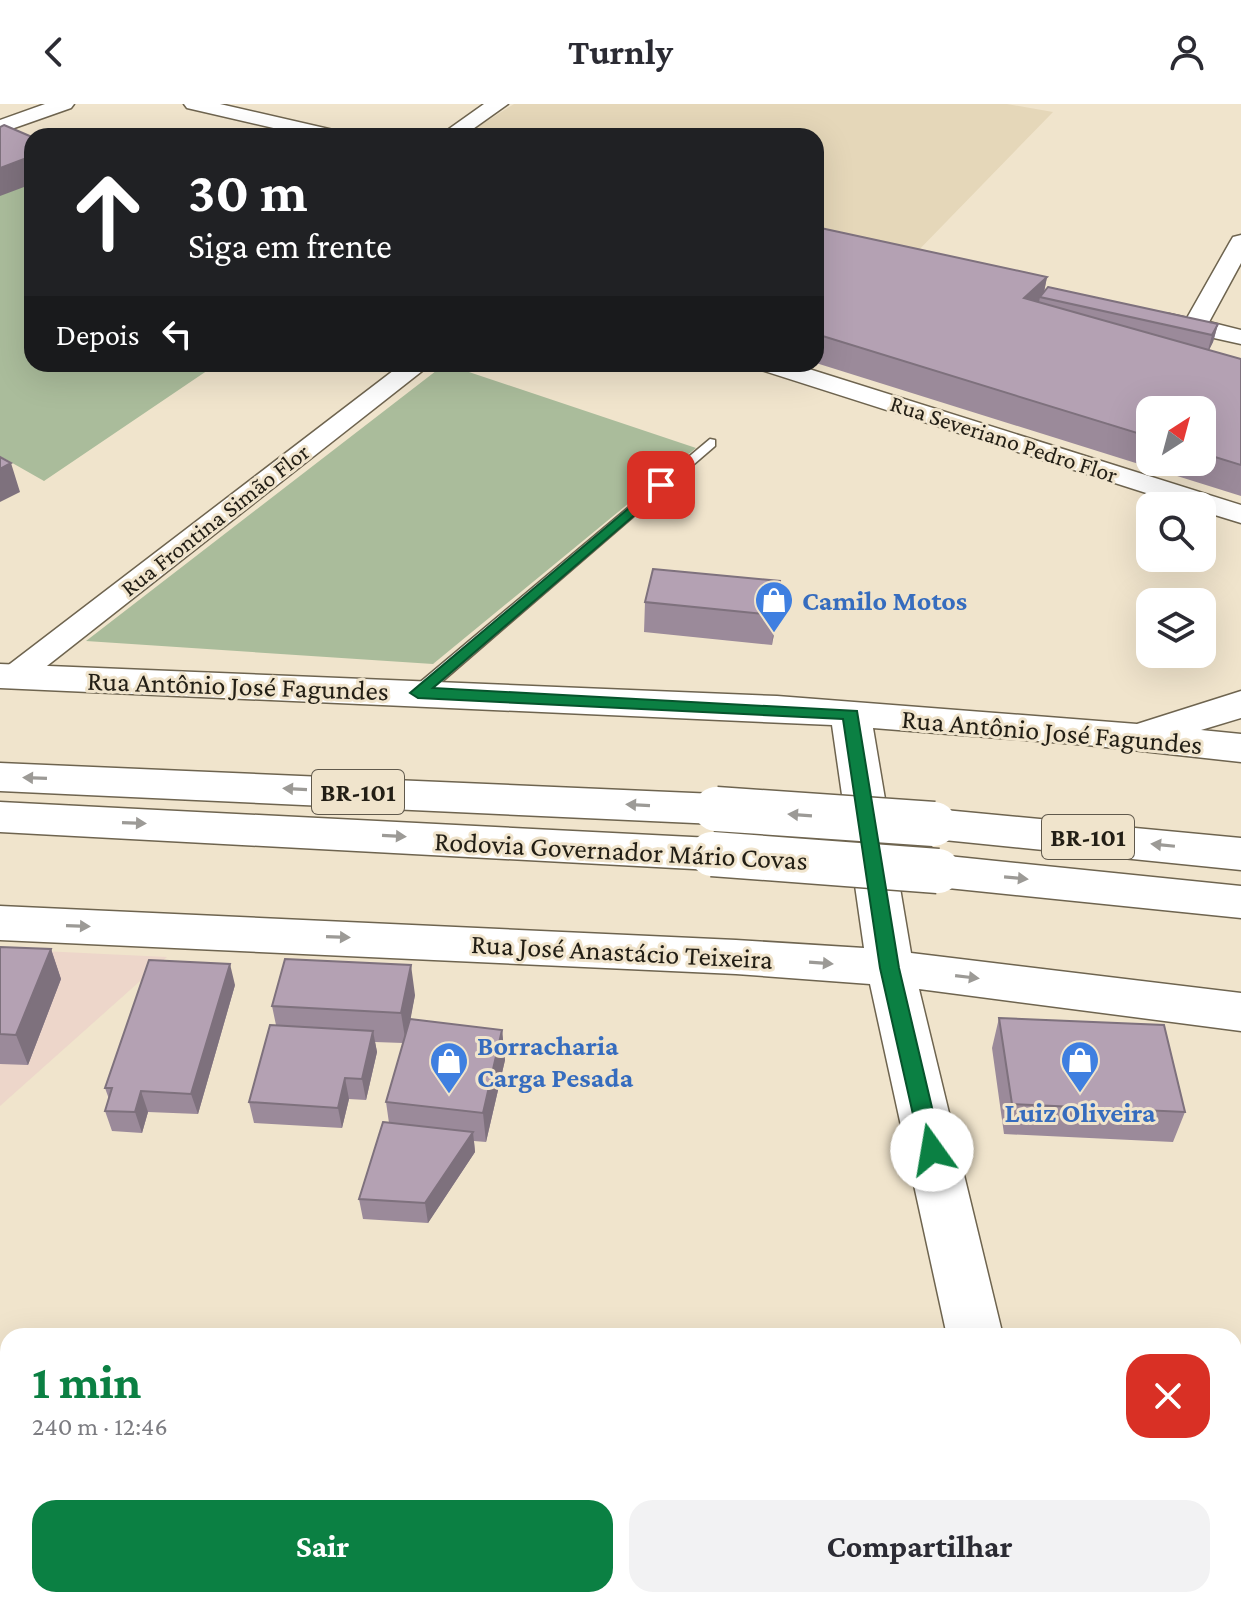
<!DOCTYPE html>
<html lang="pt">
<head>
<meta charset="utf-8">
<style>
  :root { --surface:#fff; --page:#f2f2f3; --text:#2b2b33; --muted:#7c7c81; --accent:#0b8043 }
  body { margin:0; font-family:"Crimson Pro",serif; background:var(--page); color:var(--text); height:100vh; display:flex; flex-direction:column; font-size:30px; white-space:nowrap }
  * { box-sizing:border-box; margin:0 }
  p { font-size:26px; color:var(--muted) }
  .icon { flex:none; width:44px; height:44px; fill:none; stroke:currentColor; stroke-width:2; stroke-linecap:round; stroke-linejoin:round }
  .map { position:relative; flex:1; overflow:hidden }
  .drawer { position:absolute; left:0px; top:1224px; width:1242px; height:280px; display:flex; flex-direction:column; background:var(--surface); border-radius:24px 24px 0 0; box-shadow:0 8px 32px #0002 }
  .drawer>* { flex:none }
  .top-card { position:absolute; left:24px; top:24px; width:800px; height:244px; border-radius:24px; box-shadow:0 8px 32px #0002; background:#202124; color:#fff; overflow:hidden }
  .needle { width:52px; rotate:36deg }
  .fabs { position:absolute; left:1136px; top:292px; display:grid; gap:16px }
  .fabs a { display:grid; place-items:center; width:80px; height:80px; border-radius:16px; background:var(--surface); box-shadow:0 8px 32px #0002; font-size:40px }
  .pin { position:absolute; display:grid; place-items:center; width:68px; height:68px; color:#fff; margin:-34px; border-radius:16px; box-shadow:0 4px 12px #0006 }
  .me { position:absolute; width:88px; margin:-44px; rotate:347deg; stroke-linejoin:round; filter:drop-shadow(0 0 6px #0008) }
  .turn { display:flex; align-items:center; gap:28px; height:168px; padding:0 32px; font-size:36px }
  .turn .icon { width:104px; height:104px; stroke-width:2.5 }
  .turn b { display:block; font-size:56px; line-height:68px }
  .then { display:flex; align-items:center; height:76px; padding:0 32px; background:#0003; gap:16px; font-size:30px }
  .round { display:grid; place-items:center; flex:none; width:84px; height:84px; border-radius:24px; background:var(--page) }
  .overview { display:flex; align-items:center; justify-content:space-between; height:136px; padding:0 32px }
  h1 { font-size:48px; font-weight:700; line-height:60px; color:var(--accent) }
  .action { display:flex; gap:16px; margin-top:auto; padding:16px 32px }
  .action a { flex:1; height:92px; border-radius:24px; background:var(--accent); color:#fff; font-size:32px; font-weight:700; line-height:92px; text-align:center }
  .action a+a { background:var(--page); color:var(--text) }
  header { display:flex; justify-content:space-between; align-items:center; height:104px; padding:0 32px; background:var(--surface); font-size:36px; font-weight:700 }
  .map>svg:first-child { display:block }
  .built { fill:#e5d7b9 }
  .education { fill:#edd6ca }
  .green { fill:#aabc9b }
  .lines { fill:none; stroke-linecap:round; stroke-linejoin:round }
  .lane-casing { stroke:#6e644f; stroke-width:3 }
  .street-casing { stroke:#6e644f; stroke-width:3 }
  .secondary-casing { stroke:#6e644f; stroke-width:3 }
  .highway-casing { stroke:#6e644f; stroke-width:3 }
  .lane { fill:#fff; fill-rule:evenodd }
  .street { fill:#fff; fill-rule:evenodd }
  .secondary { fill:#fff; fill-rule:evenodd }
  .highway { fill:#fff; fill-rule:evenodd }
  .highway-bridge-casing { stroke:#6e644f; stroke-width:47; stroke-linecap:butt }
  .highway-bridge { stroke:#fff; stroke-width:44 }
  .wall { fill:#9b8a9a; fill-rule:evenodd }
  .shaded-wall { fill:#7e717d }
  .building { fill:#b4a1b3; stroke:#7e717d; stroke-width:2 }
  .oneway { fill:#9c9a96 }
  .route { fill:#0b8043; stroke:#07532c; stroke-width:2 }
  .labels { text-anchor:middle; stroke-width:6; stroke-linejoin:round; paint-order:stroke }
  .far-street-label { font-size:24px; fill:#221e15; stroke:#f0e4cc }
  .shield { fill:#f0e4cc; stroke:#60594c; stroke-width:2 }
  .shield-label { font-size:26px; font-weight:bold; fill:#221e15 }
  .shop-label { font-size:28px; font-weight:bold; fill:#366cbe; stroke:#f0e4cc; text-anchor:start }
  .street-label { font-size:28px; fill:#221e15; stroke:#f0e4cc }
</style>
</head>
<body>
<header><svg class="icon" aria-label="back" viewBox="0 0 24 24"><path d="M15 5l-7 7 7 7"/></svg>Turnly<svg class="icon" aria-label="person" viewBox="0 0 24 24"><circle cx="12" cy="8" r="4"/><path d="M4 21q1-7 8-7t8 7"/></svg></header>
<div class="map">
<svg width="1241" height="1504" viewBox="0 0 1241 1504">
  <rect width="100%" height="100%" fill="#f0e4cc"/>
  <path class="built" d="M514,0H1007L1053,8L912,153L816,132V32H463Z"/>
  <path class="education" d="M0,845L167,853L0,1002Z"/>
  <path class="green" d="M0,35L32,50V260H217L44,377L0,352Z
    M445,260L696,344L433,560L86,537Z"/>
  <g class="lines">
    <g class="lane-casing">
      <path id="lane" d="M710,335L715,336V342L424,593H412L410,589L412,585Z"/>
    </g>
    <g class="street-casing">
      <path id="street" d="M45,0H74L71,4L0,29V16Z
        M184,0H220L342,28L345,32H308L187,4Z
        M484,0H508L463,32H439Z
        M1241,131V159L1209,218L1241,226V240L1160,222L1157,217L1160,212L1169,210L1187,214L1230,138L1233,133Z
        M402,260H431L24,580L13,583L2,580V566Z
        M754,260H793L1241,401V419L1202,407V402H1187L758,265Z"/>
    </g>
    <g class="secondary-casing">
      <path id="secondary" d="M0,560L777,592L1137,620L1241,587V614L1201,626L1241,630V658L1087,641L873,624L911,849L1241,889V927L919,885L1003,1232H947L870,880L736,870L0,836V802L736,836L864,844L832,621L0,584Z
        M1003,1496H1067L1069,1504H1005Z"/>
    </g>
    <g class="highway-casing">
      <path id="highway" d="M0,659L716,690L731,695L737,705L731,715L716,720L0,687Z
        M0,698L712,734L728,739L734,750L728,761L712,766L0,728Z
        M934,705L1241,734V766L934,735L919,731L912,720L919,709Z
        M938,751L1241,782V814L938,783L922,778L916,767L922,756Z"/>
    </g>
    <use href="#lane" class="lane"/>
    <use href="#street" class="street"/>
    <use href="#secondary" class="secondary"/>
    <use href="#highway" class="highway"/>
    <g class="highway-bridge-casing">
      <path id="highway-bridge" d="M716,705L934,720
        M712,750L938,767"/>
    </g>
    <use href="#highway-bridge" class="highway-bridge"/>
  </g>
  <path class="wall" d="M816,123L1047,173L1044,188L1218,220L1213,238L1209,246L1241,255V392L816,259ZM1150,306H1202V358H1150Z
    M645,498L778,507L772,541L644,528Z
    M0,843L51,845L61,875L28,961L0,960Z
    M235,881L198,1010L148,1008L142,1029L112,1027L105,1007L109,995L105,984Z
    M415,891L410,915L502,926L505,956L486,1038L474,1037L475,1048L428,1119L363,1115L359,1095L389,1019L386,998L403,939L375,938L377,948L366,996L349,995L342,1024L254,1019L249,998L276,921L272,902Z
    M999,914L1185,1008L1173,1038L1004,1030L992,944Z
    M179,1496H456L465,1504H183Z"/>
  <path class="shaded-wall" d="M32,52V80L0,92V64Z
    M1047,173L1043,193H1040L1038,203L1024,194Z
    M1218,220L1213,238L1207,250L1212,231Z
    M11,359L20,388L0,398V365Z
    M780,477L778,507L772,541L775,511Z
    M51,845L61,875L28,961L16,931Z
    M230,860L235,881L198,1010L191,990Z
    M411,861L415,891L406,940L401,909Z
    M502,926L505,956L486,1038L483,1009Z
    M373,927L377,948L366,996L362,975Z
    M345,974L349,995L342,1024L338,1004Z
    M141,987L148,1008L142,1029L135,1008Z
    M473,1028L475,1048L428,1119L425,1099Z"/>
  <path class="building" d="M4,21L32,33V52L0,64V23Z
    M816,123L1047,173L1024,194L1241,255V361L1202,349V306H1150V333L816,230Z
    M1048,183L1218,220L1212,231L1040,193Z
    M0,353L11,359L0,365Z
    M653,465L780,477L775,511L645,498Z
    M0,843L51,845L16,931L0,930Z
    M285,855L411,861L401,909L272,902Z
    M149,856L230,860L191,990L141,987L135,1008L105,1007L112,984H105Z
    M999,914L1164,921L1185,1008L1012,1000Z
    M410,915L502,926L483,1009L386,998Z
    M270,921L373,927L362,975L345,974L338,1004L249,998Z
    M383,1018L473,1028L425,1099L359,1095Z
    M191,1496H456L465,1504H234L235,1502Z"/>
  <defs><path id="oneway-solid" d="M-6-.8H1V-3.2L6.5 0L1 3.2V.8H-6Z" transform="scale(2)"/></defs>
  <g class="oneway">
    <use href="#oneway-solid" transform="translate(35 674) rotate(-178)"/>
    <use href="#oneway-solid" transform="translate(295 685) rotate(-177)"/>
    <use href="#oneway-solid" transform="translate(638 701) rotate(-177)"/>
    <use href="#oneway-solid" transform="translate(800 711) rotate(-176)"/>
    <use href="#oneway-solid" transform="translate(134 719) rotate(2)"/>
    <use href="#oneway-solid" transform="translate(394 732) rotate(3)"/>
    <use href="#oneway-solid" transform="translate(1163 741) rotate(-174)"/>
    <use href="#oneway-solid" transform="translate(1016 774) rotate(5)"/>
    <use href="#oneway-solid" transform="translate(78 822) rotate(2)"/>
    <use href="#oneway-solid" transform="translate(338 833) rotate(2)"/>
    <use href="#oneway-solid" transform="translate(821 859) rotate(4)"/>
    <use href="#oneway-solid" transform="translate(967 873) rotate(7)"/>
  </g>
  <path class="route" d="M661,377L668,381L666,384L433,584L857,607L899,864L942,1046L939,1052L932,1055L924,1052L921,1046L880,864L843,615L418,594L410,589Z"/>
  <defs>
    <g id="shop-pin" transform="scale(2)"><path d="M0 17L-7.5 6A9.5 9.5 0 1 1 7.5 6Z" fill="#3f7fe0" stroke="#f0e4cc"/><path d="M-5-2.5h2.3a2.7 3.5 0 0 1 5.4 0H5L5.5 6h-11ZM-1.5-2.5h3a1.5 2.3 0 0 0-3 0Z" fill="#fff"/></g>
  </defs>
  <g fill-rule="evenodd">
    <use href="#shop-pin" x="774" y="496"/>
    <use href="#shop-pin" x="1080" y="956"/>
    <use href="#shop-pin" x="449" y="957"/>
  </g>
  <g class="labels">
    <g class="far-street-label">
      <text transform="translate(1004 335) rotate(18)" y="8">Rua Severiano Pedro Flor</text>
      <text transform="translate(215 416) rotate(-38)" y="8">Rua Frontina Simão Flor</text>
    </g>
    <g class="shield">
      <rect x="312" y="666" width="92" height="44" rx="6"/>
      <rect x="1042" y="711" width="92" height="44" rx="6"/>
    </g>
    <g class="shield-label">
      <text x="358" y="697">BR-101</text>
      <text x="1088" y="742">BR-101</text>
    </g>
    <g class="shop-label">
      <text x="802" y="506">Camilo Motos</text>
      <text x="477" y="951">Borracharia<tspan x="477" dy="32">Carga Pesada</tspan></text>
      <text x="1080" y="1018" text-anchor="middle">Luiz Oliveira</text>
    </g>
    <g class="street-label">
      <text transform="translate(238 581) rotate(2)" y="10">Rua Antônio José Fagundes</text>
      <text transform="translate(1052 627) rotate(5)" y="10">Rua Antônio José Fagundes</text>
      <text transform="translate(621 746) rotate(3)" y="10">Rodovia Governador Mário Covas</text>
      <text transform="translate(622 847) rotate(3)" y="10">Rua José Anastácio Teixeira</text>
    </g>
  </g>
</svg>
<div class="fabs">
<a><svg class="needle" viewBox="-14 -14 28 28"><path d="M0-13l5 13h-10z" fill="#e53935"/><path d="M0 13l5-13h-10z" fill="#7c7c81"/></svg></a>
<a><svg class="icon" aria-label="search" viewBox="0 0 24 24"><circle cx="10" cy="10" r="6"/><path d="M15 15l6 6"/></svg></a>
<a><svg class="icon" aria-label="layers" viewBox="0 0 24 24"><path d="M12 4l9 5-9 5-9-5zM3 14l9 5 9-5"/></svg></a>
</div>
<div class="pin" style="left:661px;top:381px;background:#d93025"><svg class="icon" aria-label="arrive" viewBox="0 0 24 24"><path d="M6 21V4h12l-3 4 3 4H6"/></svg></div>
<svg class="me" style="left:932px;top:1046px" viewBox="-20 -20 40 40"><circle r="19" fill="#fff"/><path d="M0-13L10 11 0 6-10 11z" fill="#0b8043"/></svg>
<div class="top-card">
<div class="turn"><svg class="icon" aria-label="ahead" viewBox="0 0 24 24"><path d="M12 20V5M6 11l6-6 6 6"/></svg><div><b>30 m</b>Siga em frente</div></div>
<div class="then">Depois<svg class="icon" aria-label="left" viewBox="0 0 24 24"><path d="M17 20v-9H6M10 6l-5 5 5 5"/></svg></div>
</div>
<section class="drawer">
<div class="overview"><div><h1>1 min</h1><p>240 m · 12:46</p></div><a class="round" style="background:#d93025;color:#fff"><svg class="icon" aria-label="close" viewBox="0 0 24 24"><path d="M6 6l12 12M18 6L6 18"/></svg></a></div>
<div class="action"><a>Sair</a><a>Compartilhar</a></div>
</section>
</div>
</body>
</html>
